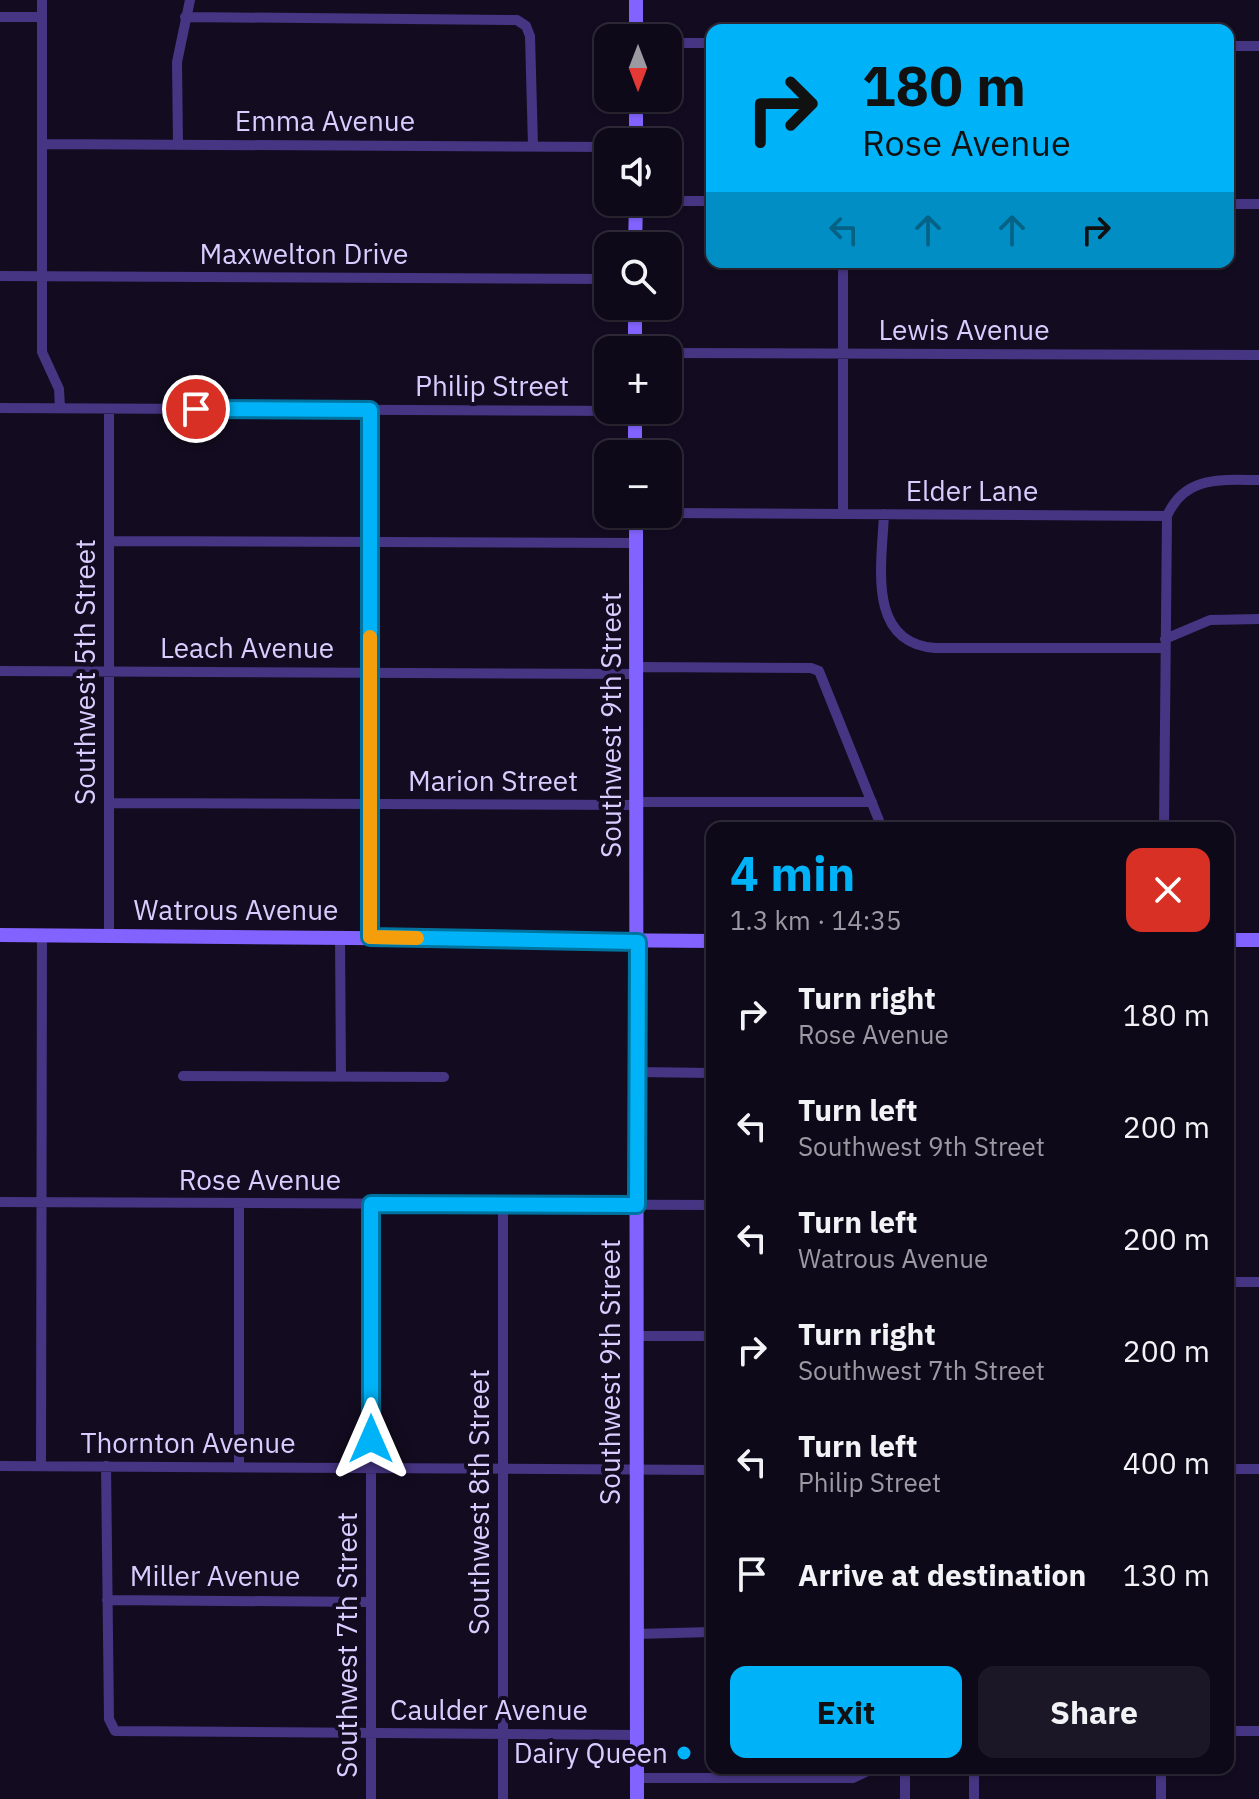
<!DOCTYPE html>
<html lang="en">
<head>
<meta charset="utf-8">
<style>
  :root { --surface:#0e0919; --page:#1c1726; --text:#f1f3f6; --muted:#9b9aa2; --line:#2e2a38; --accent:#00b2f7 }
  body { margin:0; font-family:"IBM Plex Sans",sans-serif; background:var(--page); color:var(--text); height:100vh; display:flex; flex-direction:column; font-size:30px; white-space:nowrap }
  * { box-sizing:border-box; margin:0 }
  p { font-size:26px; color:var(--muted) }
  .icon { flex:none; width:44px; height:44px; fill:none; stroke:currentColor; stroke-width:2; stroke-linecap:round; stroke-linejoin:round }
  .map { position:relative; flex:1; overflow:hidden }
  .sheet { position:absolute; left:706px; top:822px; width:528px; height:952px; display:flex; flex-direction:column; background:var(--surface); border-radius:16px; box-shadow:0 2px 6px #0004,0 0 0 2px var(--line) }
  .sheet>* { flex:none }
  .top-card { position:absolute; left:706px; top:24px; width:528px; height:244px; border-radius:16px; box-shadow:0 2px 6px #0004,0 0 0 2px var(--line); background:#00b2f7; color:#111; overflow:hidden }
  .needle { width:52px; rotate:180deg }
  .fabs { position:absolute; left:594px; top:24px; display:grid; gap:16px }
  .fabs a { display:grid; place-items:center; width:88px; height:88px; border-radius:16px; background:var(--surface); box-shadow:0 2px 6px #0004,0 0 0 2px var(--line); font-size:40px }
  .pin { position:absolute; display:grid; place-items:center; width:68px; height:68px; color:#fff; margin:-34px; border:4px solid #fff; border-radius:50%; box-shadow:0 2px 8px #0007 }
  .me { position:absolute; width:88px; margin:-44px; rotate:0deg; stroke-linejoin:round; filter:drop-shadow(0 0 6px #0008) }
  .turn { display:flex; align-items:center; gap:28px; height:168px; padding:0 24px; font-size:36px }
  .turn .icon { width:104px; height:104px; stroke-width:2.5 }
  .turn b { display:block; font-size:56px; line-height:68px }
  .lanes { display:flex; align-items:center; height:76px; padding:0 24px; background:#0003; justify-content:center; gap:40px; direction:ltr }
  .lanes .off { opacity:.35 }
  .round { display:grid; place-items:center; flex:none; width:84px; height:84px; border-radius:16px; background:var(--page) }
  .summary { display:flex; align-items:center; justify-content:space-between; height:136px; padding:0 24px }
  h1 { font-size:48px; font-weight:700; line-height:60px; color:var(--accent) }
  .cta { display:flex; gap:16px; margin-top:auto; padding:16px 24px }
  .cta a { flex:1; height:92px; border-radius:16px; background:var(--accent); color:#111; font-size:32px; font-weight:700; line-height:92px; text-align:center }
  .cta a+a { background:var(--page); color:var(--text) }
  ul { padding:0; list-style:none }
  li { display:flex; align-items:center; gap:24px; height:112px; padding:0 24px }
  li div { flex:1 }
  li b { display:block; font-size:30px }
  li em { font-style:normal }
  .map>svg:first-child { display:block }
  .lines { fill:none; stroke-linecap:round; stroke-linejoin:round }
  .street { stroke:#463582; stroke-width:10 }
  .secondary { stroke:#8363ff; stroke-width:14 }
  .route-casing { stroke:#0074a1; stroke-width:20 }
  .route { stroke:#00b2f7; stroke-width:14 }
  .slow { stroke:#f59e0b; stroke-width:14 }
  .poi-dot { fill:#00b2f7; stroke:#130c21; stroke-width:3 }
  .labels { text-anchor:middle; stroke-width:8; stroke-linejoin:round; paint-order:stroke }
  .street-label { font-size:28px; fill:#dbccff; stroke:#130c21 }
  .poi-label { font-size:28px; fill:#dbccff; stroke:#130c21; text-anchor:end }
</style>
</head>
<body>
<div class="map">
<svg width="1259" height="1799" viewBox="0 0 1259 1799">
  <rect width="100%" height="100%" fill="#130c21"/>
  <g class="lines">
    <path class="street" d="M42,0V352L59,389L60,408
      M0,17H42
      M185,17L517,20L526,26L530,36L533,146
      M668,43H712
      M1228,46H1259
      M42,144L608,147
      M178,145L177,62L190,0
      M668,201H712
      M1228,204H1259
      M0,276L608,279
      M668,353L1259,355
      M0,408L635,411
      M370,410V937
      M668,513L1167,516C1185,475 1221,480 1259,480
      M843,514V262
      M884,514C882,563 866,643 935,648H1165
      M109,541L636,543
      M1165,639L1210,620L1259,619
      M637,667L811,668L819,671L882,828
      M0,671L637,674
      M638,802H872
      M109,803L638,805
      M1164,828L1167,516
      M109,935V409
      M340,937L341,1077
      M637,1072L712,1073
      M183,1076L444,1077
      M0,1202L712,1205
      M239,1203V1467
      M1228,1282H1259
      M636,1336H712
      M0,1466L712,1470
      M41,1466L42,935
      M106,1466L109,1719L115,1731L637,1735
      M1228,1469H1259
      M107,1600L370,1602
      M636,1634L712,1632
      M1228,1731H1259
      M905,1768V1799
      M974,1768V1799
      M637,1778H853L874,1768
      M371,1799V1204
      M503,1799V1204
      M1161,1799V1768"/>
    <path class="secondary" d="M636,0V38
      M636,142V98
      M635,246L636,202
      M635,350V306
      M635,410V454
      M636,514L637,1799
      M0,935L712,941
      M1228,940H1259"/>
  </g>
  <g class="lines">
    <g class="route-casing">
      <path id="route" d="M196,409L370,410V937L638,942L637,1205L371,1204V1439"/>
    </g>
    <use href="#route" class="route"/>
    <path class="slow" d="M370,637V937L417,938"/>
  </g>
  <circle class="poi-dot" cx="684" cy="1753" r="8"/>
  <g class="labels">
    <g class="street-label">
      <text x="325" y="131">Emma Avenue</text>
      <text x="304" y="264">Maxwelton Drive</text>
      <text x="964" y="340">Lewis Avenue</text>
      <text x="492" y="396">Philip Street</text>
      <text x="972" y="501">Elder Lane</text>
      <text x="247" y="658">Leach Avenue</text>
      <text transform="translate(85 672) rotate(-90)" y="10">Southwest 5th Street</text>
      <text transform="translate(611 725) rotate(-90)" y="10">Southwest 9th Street</text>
      <text x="493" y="791">Marion Street</text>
      <text x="236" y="920">Watrous Avenue</text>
      <text x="260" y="1190">Rose Avenue</text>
      <text transform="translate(610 1372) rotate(-90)" y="10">Southwest 9th Street</text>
      <text x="188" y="1453">Thornton Avenue</text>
      <text transform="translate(479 1502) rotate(-90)" y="10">Southwest 8th Street</text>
      <text x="215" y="1586">Miller Avenue</text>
      <text transform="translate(347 1645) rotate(-90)" y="10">Southwest 7th Street</text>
      <text x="489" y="1720">Caulder Avenue</text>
    </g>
    <g class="poi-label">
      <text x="668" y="1763">Dairy Queen</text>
    </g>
  </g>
</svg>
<div class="fabs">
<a><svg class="needle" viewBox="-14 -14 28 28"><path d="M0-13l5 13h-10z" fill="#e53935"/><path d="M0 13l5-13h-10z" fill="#9b9aa2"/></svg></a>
<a><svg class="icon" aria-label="sound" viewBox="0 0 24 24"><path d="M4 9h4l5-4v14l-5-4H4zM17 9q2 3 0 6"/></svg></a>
<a><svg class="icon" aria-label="search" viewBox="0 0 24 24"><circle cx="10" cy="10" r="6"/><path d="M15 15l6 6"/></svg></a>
<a>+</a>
<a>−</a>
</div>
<div class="pin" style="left:196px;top:409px;background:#d93025"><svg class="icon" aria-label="arrive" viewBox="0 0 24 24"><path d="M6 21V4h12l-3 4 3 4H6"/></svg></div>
<svg class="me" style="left:371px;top:1439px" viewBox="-20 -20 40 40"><path d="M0-17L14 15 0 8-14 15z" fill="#00b2f7" stroke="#fff" stroke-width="4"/></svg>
<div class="top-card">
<div class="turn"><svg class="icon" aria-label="right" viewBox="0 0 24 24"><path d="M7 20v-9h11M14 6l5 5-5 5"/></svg><div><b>180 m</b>Rose Avenue</div></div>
<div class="lanes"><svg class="icon off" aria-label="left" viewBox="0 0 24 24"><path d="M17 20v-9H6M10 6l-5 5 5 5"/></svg><svg class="icon off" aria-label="ahead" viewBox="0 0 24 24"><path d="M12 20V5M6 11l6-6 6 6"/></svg><svg class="icon off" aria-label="ahead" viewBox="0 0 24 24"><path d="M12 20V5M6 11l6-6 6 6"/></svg><svg class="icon" aria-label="right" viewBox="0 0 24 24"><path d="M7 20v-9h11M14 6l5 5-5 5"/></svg></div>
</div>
<section class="sheet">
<div class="summary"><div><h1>4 min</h1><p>1.3 km · 14:35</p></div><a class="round" style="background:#d93025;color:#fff"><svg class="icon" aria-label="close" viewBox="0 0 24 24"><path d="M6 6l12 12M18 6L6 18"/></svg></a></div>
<ul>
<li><svg class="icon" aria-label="right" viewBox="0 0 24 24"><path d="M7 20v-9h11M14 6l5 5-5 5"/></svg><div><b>Turn right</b><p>Rose Avenue</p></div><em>180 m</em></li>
<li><svg class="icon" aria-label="left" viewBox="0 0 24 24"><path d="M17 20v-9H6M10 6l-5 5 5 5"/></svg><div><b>Turn left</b><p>Southwest 9th Street</p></div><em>200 m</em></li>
<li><svg class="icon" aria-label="left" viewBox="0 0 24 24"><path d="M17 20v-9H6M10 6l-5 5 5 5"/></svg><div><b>Turn left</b><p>Watrous Avenue</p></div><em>200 m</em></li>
<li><svg class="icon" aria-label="right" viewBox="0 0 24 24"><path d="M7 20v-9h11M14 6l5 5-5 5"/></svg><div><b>Turn right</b><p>Southwest 7th Street</p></div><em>200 m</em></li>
<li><svg class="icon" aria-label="left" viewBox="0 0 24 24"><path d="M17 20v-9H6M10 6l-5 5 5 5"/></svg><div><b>Turn left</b><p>Philip Street</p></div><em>400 m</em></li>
<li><svg class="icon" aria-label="arrive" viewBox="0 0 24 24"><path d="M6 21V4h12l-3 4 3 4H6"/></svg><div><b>Arrive at destination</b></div><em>130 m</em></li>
</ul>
<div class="cta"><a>Exit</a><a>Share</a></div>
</section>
</div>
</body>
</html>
